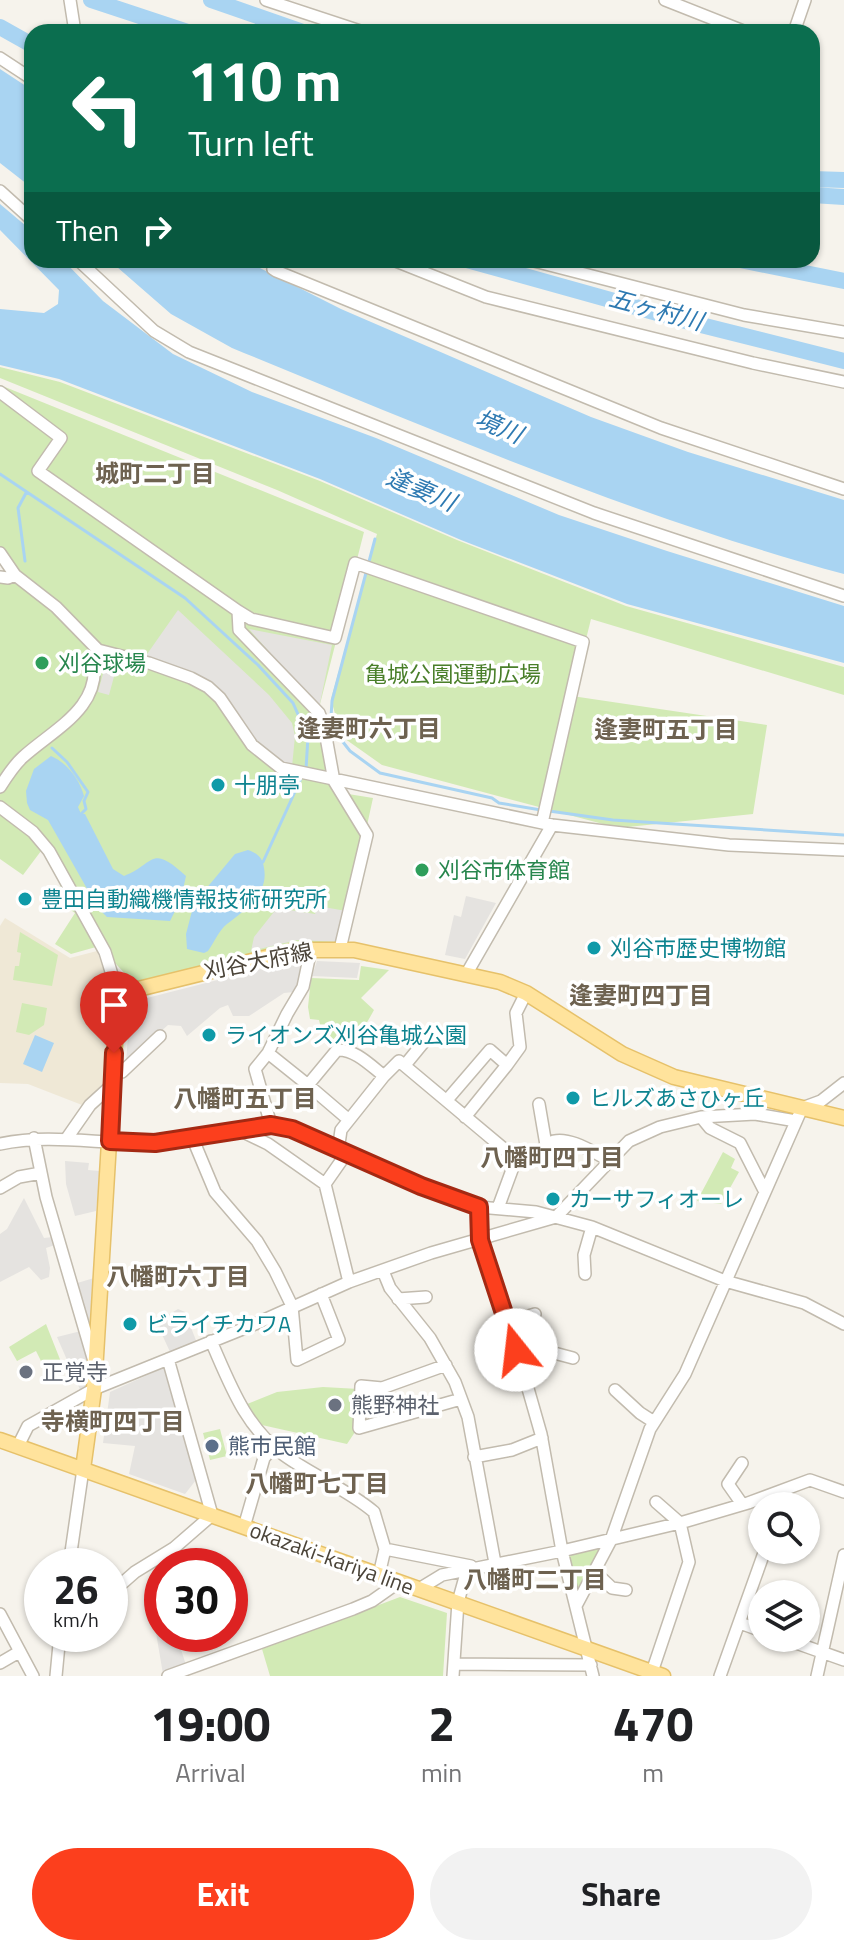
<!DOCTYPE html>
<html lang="en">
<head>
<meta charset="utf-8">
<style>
  :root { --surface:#fff; --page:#f2f2f2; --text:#202124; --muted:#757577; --accent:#fc3f1d }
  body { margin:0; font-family:"Titillium Web","Noto Sans JP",sans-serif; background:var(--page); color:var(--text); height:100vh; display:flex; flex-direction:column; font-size:30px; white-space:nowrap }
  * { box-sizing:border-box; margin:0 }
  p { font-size:26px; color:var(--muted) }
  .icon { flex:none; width:44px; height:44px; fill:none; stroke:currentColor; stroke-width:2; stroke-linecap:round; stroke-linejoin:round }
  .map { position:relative; height:1676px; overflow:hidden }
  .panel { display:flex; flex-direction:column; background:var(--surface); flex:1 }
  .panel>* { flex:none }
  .guide { position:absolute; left:24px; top:24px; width:796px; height:244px; border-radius:24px; box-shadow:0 2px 6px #0004; background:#0b6e4f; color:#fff; overflow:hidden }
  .buttons { position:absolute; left:748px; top:1492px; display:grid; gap:16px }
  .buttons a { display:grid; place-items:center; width:72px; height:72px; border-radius:50%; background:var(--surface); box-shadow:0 2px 6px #0004; font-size:40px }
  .speed { position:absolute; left:24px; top:1548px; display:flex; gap:16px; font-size:40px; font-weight:700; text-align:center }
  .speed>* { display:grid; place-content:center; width:104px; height:104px; border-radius:50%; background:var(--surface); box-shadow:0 2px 6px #0004; line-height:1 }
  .speed small { font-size:20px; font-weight:400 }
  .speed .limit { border:12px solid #d22; background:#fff; color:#111 }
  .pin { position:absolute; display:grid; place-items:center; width:68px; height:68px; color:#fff; margin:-82px -34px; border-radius:50% 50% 50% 0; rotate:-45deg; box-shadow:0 0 8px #0007 }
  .pin .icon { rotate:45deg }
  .me { position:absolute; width:88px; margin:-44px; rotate:344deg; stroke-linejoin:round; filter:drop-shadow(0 0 6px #0008) }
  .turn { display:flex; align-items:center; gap:28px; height:168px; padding:0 32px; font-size:36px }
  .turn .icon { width:104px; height:104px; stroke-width:2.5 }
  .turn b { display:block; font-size:56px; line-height:68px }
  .then { display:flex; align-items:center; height:76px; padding:0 32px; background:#0003; gap:16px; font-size:30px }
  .eta { display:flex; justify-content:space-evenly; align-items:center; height:136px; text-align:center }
  .eta b { font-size:48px; font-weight:700; line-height:56px }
  .action { display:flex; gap:16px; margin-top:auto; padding:16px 32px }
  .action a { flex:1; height:92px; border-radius:48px; background:var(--accent); color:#fff; font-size:32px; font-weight:700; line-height:92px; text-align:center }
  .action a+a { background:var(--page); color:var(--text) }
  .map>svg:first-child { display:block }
  .education { fill:#efe8d6 }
  .green { fill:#d2eab5 }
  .parking { fill:#e5e3e0 }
  .water { fill:#a9d4f2 }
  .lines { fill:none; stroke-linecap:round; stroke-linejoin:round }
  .stream { stroke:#a9d4f2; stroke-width:3 }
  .river { stroke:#a9d4f2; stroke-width:16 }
  .minor-casing { stroke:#c2bbae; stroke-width:14 }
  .major-casing { stroke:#e6c16a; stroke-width:17 }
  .minor { stroke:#fff; stroke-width:11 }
  .major { stroke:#ffe39c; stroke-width:14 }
  .route-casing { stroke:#a42913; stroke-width:20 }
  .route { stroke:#fc3f1d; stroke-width:14 }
  .leisure-dot { fill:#2e9e5b; stroke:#fff; stroke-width:3 }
  .culture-dot { fill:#0f9aa8; stroke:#fff; stroke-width:3 }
  .worship-dot { fill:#6b7280; stroke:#fff; stroke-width:3 }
  .service-dot { fill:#5c6f8a; stroke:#fff; stroke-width:3 }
  .labels { text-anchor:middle; stroke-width:7; stroke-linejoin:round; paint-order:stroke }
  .leisure-label { font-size:22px; fill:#27864d; stroke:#fff; text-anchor:start }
  .park-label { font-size:22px; fill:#4a7f2a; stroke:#fff }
  .culture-label { font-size:22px; fill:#0d838f; stroke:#fff; text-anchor:start }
  .street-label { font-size:22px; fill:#4b4439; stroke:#fff }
  .worship-label { font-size:22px; fill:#5b616d; stroke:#fff; text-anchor:start }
  .service-label { font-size:22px; fill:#4e5e75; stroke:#fff; text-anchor:start }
  .water-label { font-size:24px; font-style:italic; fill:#2e7ab2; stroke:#fff }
  .neighbourhood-label { font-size:24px; font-weight:bold; fill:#6e6250; stroke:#fff }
</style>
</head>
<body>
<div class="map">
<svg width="844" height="1676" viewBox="0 0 844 1676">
  <rect width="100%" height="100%" fill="#f6f3ec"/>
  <path class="education" d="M5,918L70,958L97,951L105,973L110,1008L105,1083L82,1105L28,1084L0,1083V926Z"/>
  <path class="green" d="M0,367L60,382L320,481L457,540L626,606L844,667V695L591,619L572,696L767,725L753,814L618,828L382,765L341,736L331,699L377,534L277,490L0,378Z
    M0,385L364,532L319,708L342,793L373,798L340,949H312L139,989L105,952L49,851L0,807V577L14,575L0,553Z
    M0,815L26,833L41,851L23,875L0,859Z
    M62,883L96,947L71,954L55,944L75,913L52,897Z
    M20,932L58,955L52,986L13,980L15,966H19L21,953L17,952Z
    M361,966L389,970L361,998L374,1010C367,1023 352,1051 334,1044C330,1043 327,1039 323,1036L319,1020L310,1019L308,1007L311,978L359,980Z
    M22,1003L47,1008L44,1025L29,1035L16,1032Z
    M723,1152L735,1159L731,1168L739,1172L721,1204L697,1201Z
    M46,1324L63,1367L48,1375L36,1351L17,1361L9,1347Z
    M323,1387L359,1389L357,1429L347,1444L253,1423L242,1406L277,1392Z
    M220,1429L227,1456L210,1460L203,1433Z
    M602,1547L578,1592L569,1555Z
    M400,1597L447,1613L443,1676H270L262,1649Z"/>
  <path class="parking" d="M178,610L269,695L292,723L295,736L292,767L265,754L229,705L145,657Z
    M249,629L332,645L319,708Z
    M104,670L115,673L109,695L98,692Z
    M466,896L496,903L465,959L445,955L454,915L461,917Z
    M318,906L346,911L339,942L297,940L251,951L254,937L277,908L315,914Z
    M317,961L360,963L357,978L312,976Z
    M300,962L304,966L294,992L284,993L249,1016H233L228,1005L220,1008L187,1036L181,1026L168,1025L126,1063L130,1008L139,1000L277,965Z
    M65,1161L89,1163L88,1170L100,1171L96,1211L75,1216L66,1184Z
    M24,1198L44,1238L53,1237L55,1245L46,1248L50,1268L49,1277L41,1280L29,1267L0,1282V1234L7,1229Z
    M94,1278L89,1332L74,1284Z
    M178,1309L185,1312L197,1343L171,1354L159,1328L165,1317Z
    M81,1331L89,1353L86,1389L81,1392L57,1337Z
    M165,1367L196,1480L185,1494L129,1474L135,1446L103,1443L110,1392Z
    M162,1631V1634H176L186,1665L163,1674L156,1633Z"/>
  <path class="water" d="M0,69L32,90V188L0,163Z
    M0,204L32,231V260H63L103,301L173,354L252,392L376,438L559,515L667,551L844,606V663L627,604L461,540L320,479L59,379L0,365V309L44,313L58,304L59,290L0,230Z
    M109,260H244L341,309L591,417L688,452L844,500V574C634,517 433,430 232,348L171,314Z
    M51,756C69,764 80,781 84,796L78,807L81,814H85L113,869L124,876C155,864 150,843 186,876L182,894L195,902L235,854L248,850C257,853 263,858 264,868C269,894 245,910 227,924C219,930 214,943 208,951L204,953L187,949L186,934L192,911L177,907L170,921L107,917L98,908L48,820L30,810L27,803L26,791L34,769Z
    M35,1035L54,1043L42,1072L23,1064Z"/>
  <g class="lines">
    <path class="stream" d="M0,474L185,598L258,665L293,703L308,737L306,769
      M375,539L332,701L331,717L339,737L350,751L380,773L492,798L499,803L541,810
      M25,561L18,508L26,493
      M52,748L67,762L88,792L84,801L86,809L81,814
      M549,811L613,820L844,835
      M263,862L303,774"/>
    <path class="river" d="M91,0L188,32
      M211,0L303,32
      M0,27L32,45
      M812,179L844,180
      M812,195L844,197
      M467,260L693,323L844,361
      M740,260L844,281"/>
    <g class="minor-casing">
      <path id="minor" d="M70,0L75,32
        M266,0L363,32
        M665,0L746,32
        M794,32L805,0
        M0,58L32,79
        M0,191L32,220
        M78,260L154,331L189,352L594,513L844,596
        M276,260L273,269L276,271L661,428L844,489
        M393,260L486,297L753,363L844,382
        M530,260L744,315L844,332
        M0,392L61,438L38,471L238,611L239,630L319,713L324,726L334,781L367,835L340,949
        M0,553L15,575L56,607L98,650L149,663L191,678L208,687L220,698L252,745L281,768L552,825L729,845L844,850
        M0,577L8,578L15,575
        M238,611L251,619L335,638L355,563L583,642L542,823
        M0,787C7,776 14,765 23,757C54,729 103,707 93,658L98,650
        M0,807L33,832L49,851L105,952L118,994
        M467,973L552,825
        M268,1053L308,1085L337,1050C355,1049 370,1065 384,1076L349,1120L308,1085
        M405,1065L428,1037
        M507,1065L520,1047L516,1013L526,993
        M113,1072H122L160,1036
        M384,1076L399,1061L516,1159C542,1164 536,1146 554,1141C571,1137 594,1153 609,1160
        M447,1100L490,1050L507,1065L465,1117
        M539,1104L546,1145
        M701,1117L710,1128L740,1143L765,1192
        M271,1125L255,1069L268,1053L287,1014L303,987L311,949
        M241,1131L268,1144L325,1184L346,1154
        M192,1137L215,1192L257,1241L275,1271L292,1306L297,1360L339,1340L321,1294
        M34,1138L46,1197L93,1358
        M67,1138L90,1105L112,1085
        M0,1144C52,1133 101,1145 153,1143C198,1142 248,1120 292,1129L421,1186L479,1207L536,1212L592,1227L725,1281L804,1303L844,1324
        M338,1151L341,1130L349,1120
        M325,1184L349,1282
        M0,1188L19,1177L41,1173
        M498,1208L516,1159
        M383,1271L390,1288L430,1338L455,1382L468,1417L495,1563
        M585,1274L584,1255L592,1227
        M398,1299L426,1297
        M509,1322L535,1314
        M211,1341C230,1384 245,1427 284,1455C313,1476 347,1489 374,1512L385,1549L379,1575
        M516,1350L539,1349L573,1358
        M446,1365L382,1388L361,1386L359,1428L461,1399
        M615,1390L640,1413L654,1422
        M18,1446L28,1426L94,1389L255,1324L349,1282L431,1253L556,1217L629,1141L660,1127L701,1117L755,1114L796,1121
        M474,1457L512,1450L542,1438
        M742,1463L728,1484L742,1504
        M244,1527L264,1458L274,1446
        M385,1549L471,1566
        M69,1566L83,1469
        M594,1571L612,1588L626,1590
        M419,1589L442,1575L562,1551L541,1434L509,1322L480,1240L479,1207
        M110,1594L135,1572L174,1548L212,1515L168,1359
        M577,1604L611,1540L650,1429L685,1374L802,1108L821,1101L844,1083
        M0,1614L33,1676
        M740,1623L762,1631
        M782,1638L844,1660
        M0,1663L19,1652
        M454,1664L591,1665
        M652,1672L689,1562L680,1523L656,1502
        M56,1676L60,1634
        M168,1676L353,1609L372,1601L399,1582
        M453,1676L458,1602L467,1570
        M593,1676L562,1551L680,1523L748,1503L810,1480L844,1492
        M720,1676L765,1550
        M817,1676L844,1555"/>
    </g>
    <g class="major-casing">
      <path id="major" d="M0,1440L663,1676
        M83,1469L94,1389L118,994L296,950H354L500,982L526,993L622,1054L674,1077L844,1118"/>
    </g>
    <use href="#minor" class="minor"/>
    <use href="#major" class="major"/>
  </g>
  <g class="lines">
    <g class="route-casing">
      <path id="route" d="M114,1053L110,1141L155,1143L271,1125L292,1129L421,1186L479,1207L480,1240L516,1350"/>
    </g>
    <use href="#route" class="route"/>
  </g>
  <g class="leisure-dot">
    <circle cx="42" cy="663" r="8"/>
    <circle cx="422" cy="870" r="8"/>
  </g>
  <g class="culture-dot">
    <circle cx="218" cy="785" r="8"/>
    <circle cx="25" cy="899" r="8"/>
    <circle cx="594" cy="948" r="8"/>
    <circle cx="209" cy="1035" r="8"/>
    <circle cx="573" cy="1098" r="8"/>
    <circle cx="553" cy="1199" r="8"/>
    <circle cx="130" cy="1324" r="8"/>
  </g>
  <g class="worship-dot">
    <circle cx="26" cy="1372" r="8"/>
    <circle cx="335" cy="1405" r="8"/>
  </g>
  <circle class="service-dot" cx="212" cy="1446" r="8"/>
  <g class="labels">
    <g class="leisure-label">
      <text x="58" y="671">刈谷球場</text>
      <text x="438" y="878">刈谷市体育館</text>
    </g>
    <g class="park-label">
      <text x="453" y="682">亀城公園運動広場</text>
    </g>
    <g class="culture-label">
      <text x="234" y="793">十朋亭</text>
      <text x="41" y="907">豊田自動織機情報技術研究所</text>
      <text x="610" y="956">刈谷市歴史博物館</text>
      <text x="225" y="1043">ライオンズ刈谷亀城公園</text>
      <text x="589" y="1106">ヒルズあさひヶ丘</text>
      <text x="569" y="1207">カーサフィオーレ</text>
      <text x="146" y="1332">ビライチカワA</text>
    </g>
    <g class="street-label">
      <text transform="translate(258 961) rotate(-11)" y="8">刈谷大府線</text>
      <text transform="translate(332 1558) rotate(20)" y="8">okazaki-kariya line</text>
    </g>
    <g class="worship-label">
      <text x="42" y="1380">正覚寺</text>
      <text x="351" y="1413">熊野神社</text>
    </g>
    <g class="service-label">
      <text x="228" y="1454">熊市民館</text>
    </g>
    <g class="water-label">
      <text transform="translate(656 310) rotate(15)" y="8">五ヶ村川</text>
      <text transform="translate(499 427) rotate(23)" y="8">境川</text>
      <text transform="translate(421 490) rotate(23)" y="8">逢妻川</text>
    </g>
    <g class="neighbourhood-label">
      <text x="155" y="482">城町二丁目</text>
      <text x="369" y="737">逢妻町六丁目</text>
      <text x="666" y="738">逢妻町五丁目</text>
      <text x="641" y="1004">逢妻町四丁目</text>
      <text x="245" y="1107">八幡町五丁目</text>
      <text x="552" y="1166">八幡町四丁目</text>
      <text x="178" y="1285">八幡町六丁目</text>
      <text x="113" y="1430">寺横町四丁目</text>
      <text x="317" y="1492">八幡町七丁目</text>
      <text x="535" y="1588">八幡町二丁目</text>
    </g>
  </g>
</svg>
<div class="buttons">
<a><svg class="icon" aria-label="search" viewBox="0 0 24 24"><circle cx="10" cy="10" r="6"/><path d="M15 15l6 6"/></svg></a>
<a><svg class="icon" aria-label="layers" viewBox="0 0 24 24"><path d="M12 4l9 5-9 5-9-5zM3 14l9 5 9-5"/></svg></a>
</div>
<div class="speed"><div>26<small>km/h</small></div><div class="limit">30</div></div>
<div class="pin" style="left:114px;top:1053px;background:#d93025"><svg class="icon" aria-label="arrive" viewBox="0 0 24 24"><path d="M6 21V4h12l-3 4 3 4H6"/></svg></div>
<svg class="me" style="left:516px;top:1350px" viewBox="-20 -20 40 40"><circle r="19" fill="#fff"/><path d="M0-13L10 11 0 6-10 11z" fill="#fc3f1d"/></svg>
<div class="guide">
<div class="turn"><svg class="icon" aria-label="left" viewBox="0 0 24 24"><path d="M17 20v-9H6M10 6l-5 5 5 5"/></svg><div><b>110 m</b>Turn left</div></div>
<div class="then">Then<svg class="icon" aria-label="right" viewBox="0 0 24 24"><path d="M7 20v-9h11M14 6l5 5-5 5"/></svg></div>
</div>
</div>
<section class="panel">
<div class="eta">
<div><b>19:00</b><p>Arrival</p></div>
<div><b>2</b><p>min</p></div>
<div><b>470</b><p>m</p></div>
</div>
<div class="action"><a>Exit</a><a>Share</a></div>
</section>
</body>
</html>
